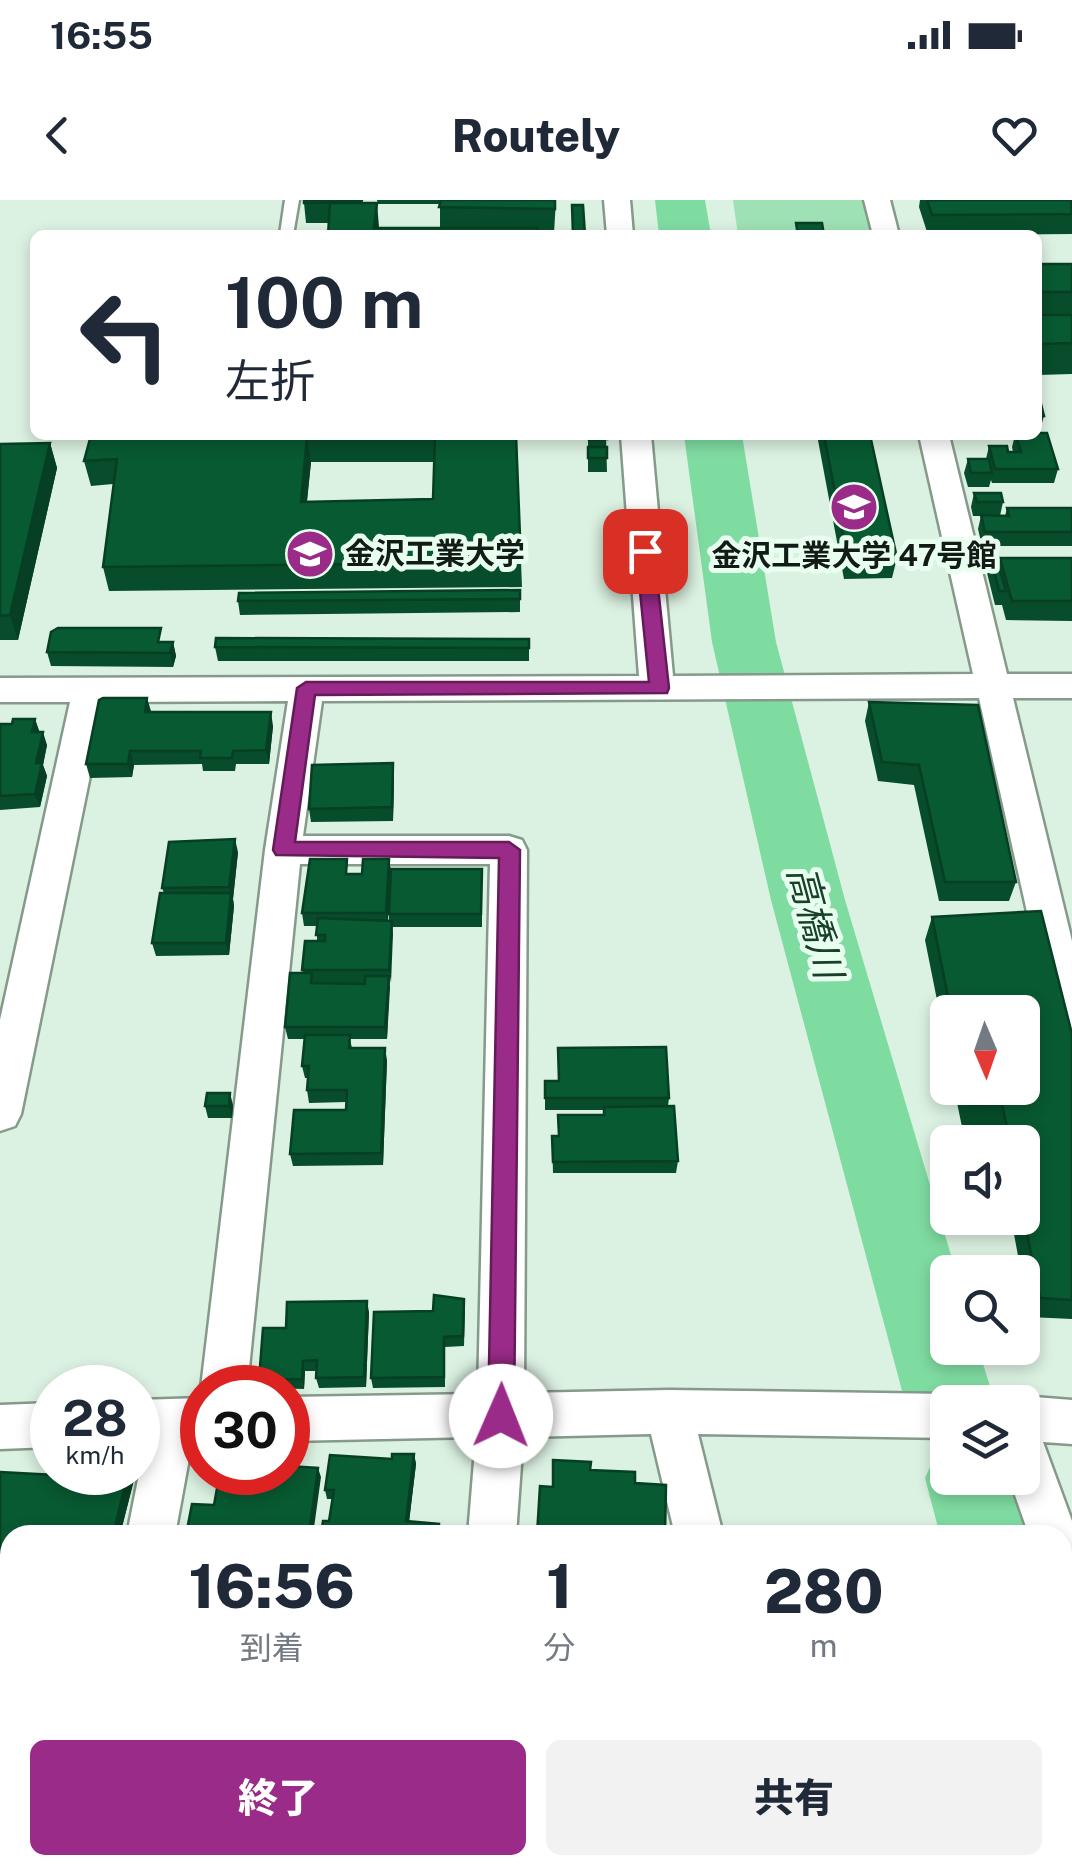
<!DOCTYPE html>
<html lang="ja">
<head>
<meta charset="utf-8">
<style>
  :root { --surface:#fff; --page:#f2f2f3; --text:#1f2937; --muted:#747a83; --accent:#9a2b89 }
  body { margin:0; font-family:"Public Sans","Noto Sans JP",sans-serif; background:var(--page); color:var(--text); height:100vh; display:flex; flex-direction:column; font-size:38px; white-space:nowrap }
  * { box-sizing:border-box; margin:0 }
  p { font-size:32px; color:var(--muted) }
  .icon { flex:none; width:55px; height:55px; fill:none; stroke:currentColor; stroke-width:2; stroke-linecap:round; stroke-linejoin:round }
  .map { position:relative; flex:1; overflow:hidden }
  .details { position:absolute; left:0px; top:1325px; width:1072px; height:350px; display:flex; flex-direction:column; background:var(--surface); border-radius:30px 30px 0 0; box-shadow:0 5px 15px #0003 }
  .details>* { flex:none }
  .guide { position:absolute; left:30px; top:30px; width:1012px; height:210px; border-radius:15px; box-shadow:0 5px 15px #0003; background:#fff; color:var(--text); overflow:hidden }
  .needle { width:65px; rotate:178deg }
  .tools { position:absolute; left:930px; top:795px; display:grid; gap:20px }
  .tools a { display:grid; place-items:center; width:110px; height:110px; border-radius:15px; background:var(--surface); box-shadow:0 5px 15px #0003; font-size:50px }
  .speed { position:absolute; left:30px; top:1165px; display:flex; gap:20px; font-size:50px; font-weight:700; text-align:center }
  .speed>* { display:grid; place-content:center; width:130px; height:130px; border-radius:50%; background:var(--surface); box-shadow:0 5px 15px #0003; line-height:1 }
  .speed small { font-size:25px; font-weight:400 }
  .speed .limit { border:15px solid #d22; background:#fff; color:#111 }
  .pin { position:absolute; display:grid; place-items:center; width:85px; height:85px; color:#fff; margin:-42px; border-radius:20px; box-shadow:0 5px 15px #0006 }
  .me { position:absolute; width:110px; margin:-55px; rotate:1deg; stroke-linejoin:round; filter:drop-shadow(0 0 8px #0008) }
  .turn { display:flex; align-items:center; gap:35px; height:210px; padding:0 30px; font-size:45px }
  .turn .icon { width:130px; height:130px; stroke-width:2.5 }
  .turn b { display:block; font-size:70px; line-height:85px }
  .eta { display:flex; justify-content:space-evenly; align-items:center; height:170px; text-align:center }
  .eta b { font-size:60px; font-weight:800; line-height:70px }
  .action { display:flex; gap:20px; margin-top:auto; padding:20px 30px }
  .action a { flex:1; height:115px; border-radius:15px; background:var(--accent); color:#fff; font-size:40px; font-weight:800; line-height:115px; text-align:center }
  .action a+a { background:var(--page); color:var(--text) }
  .status { display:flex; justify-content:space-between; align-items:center; height:70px; padding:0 50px; background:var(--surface); direction:ltr }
  .status svg { height:28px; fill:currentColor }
  header { display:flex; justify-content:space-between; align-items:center; height:130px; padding:0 30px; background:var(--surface); font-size:45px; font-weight:800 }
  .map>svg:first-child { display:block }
  .green { fill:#9ee1b4 }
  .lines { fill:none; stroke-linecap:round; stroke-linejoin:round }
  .river { fill:#7fdca1; fill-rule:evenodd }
  .service-casing { stroke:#859a8b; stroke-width:5 }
  .minor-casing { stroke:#859a8b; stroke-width:5 }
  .service { fill:#fff; fill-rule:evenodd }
  .minor { fill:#fff; fill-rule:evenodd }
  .wall { fill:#074d2b; fill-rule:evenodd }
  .shaded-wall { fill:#063f23 }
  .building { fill:#085a32; stroke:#063f23; stroke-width:2.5; fill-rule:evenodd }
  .route { fill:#9a2b89; stroke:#641c59; stroke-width:2.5 }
  .labels { text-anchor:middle; stroke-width:10; stroke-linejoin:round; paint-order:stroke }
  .far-poi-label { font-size:30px; font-weight:bold; fill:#131b16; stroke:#e8ffef; text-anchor:start }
  .water-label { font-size:38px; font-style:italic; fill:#194029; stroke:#e8ffef }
</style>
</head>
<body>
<div class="status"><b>16:55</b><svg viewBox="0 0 49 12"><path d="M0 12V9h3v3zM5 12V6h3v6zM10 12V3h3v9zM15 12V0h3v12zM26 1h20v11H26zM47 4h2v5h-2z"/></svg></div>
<header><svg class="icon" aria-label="back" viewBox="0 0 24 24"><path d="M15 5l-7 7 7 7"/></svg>Routely<svg class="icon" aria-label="heart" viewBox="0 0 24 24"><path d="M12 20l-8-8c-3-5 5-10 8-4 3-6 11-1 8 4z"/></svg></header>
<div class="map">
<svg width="1072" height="1675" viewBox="0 0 1072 1675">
  <rect width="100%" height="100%" fill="#dbf1e1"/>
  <path class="green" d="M733,0H877L886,35H738Z"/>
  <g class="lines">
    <path class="river" d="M655,0H705L711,35H659Z
      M684,235H742L776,442L845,700L956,1072H948V1148H978L995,1202H948V1278H1017L1034,1335H940L925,1278L939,1247L947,1243L918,1232L905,1202L771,700L712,442Z
      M1062,1552L1072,1556V1675H1039L1032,1665H1062Z"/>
    <g class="service-casing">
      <path id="service" d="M285,0H299L293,35L280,34Z"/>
    </g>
    <g class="minor-casing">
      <path id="minor" d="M604,0H630L633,35H607Z
        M864,0H890L899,35H873Z
        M621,235H651L673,476L973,474L919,235H949L1007,474H1072V498H1013L1072,741V839L1058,834L1052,823L979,498L322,501L303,636H509L522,640L527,650L524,1193L669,1190L948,1194L965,1202H948V1238L698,1234L723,1335H675L651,1234L523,1237L516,1335H468L476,1237L288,1241V1197L478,1194L490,664H300L247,1188H202V1191L201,1188L265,650L288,501L105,502L21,914L15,926L0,931V820L70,502H0V478L639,476Z
        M1022,1196L1072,1200V1244L1043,1242L1072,1321V1416L1062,1412V1335H1029L1009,1278H1022V1202H1006Z
        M202,1198V1242H192L175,1335H127L145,1244H138V1200Z
        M52,1203V1247L0,1249V1205Z
        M60,1665H114L112,1675H58Z
        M439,1665H493L492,1675H438Z
        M752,1665H806L809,1675H755Z"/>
    </g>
    <use href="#service" class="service"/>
    <use href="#minor" class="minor"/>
  </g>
  <path class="wall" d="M377,0H556L554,33L328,35L329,23H306L304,3H365L379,28H440V4H378Z
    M920,0H1072V34L928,35L919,7Z
    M1038,92H1072V174L1038,175Z
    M1038,192L1044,216L1040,230H1038Z
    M91,235H516L522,387L109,391L103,367L113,284L91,286L84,261ZM311,262H434L433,299L307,302Z
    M588,235H606L607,272H588Z
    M817,235H870L897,358L892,378L844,379Z
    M1015,235H1038L1058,269L1054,283H992L991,280L989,287H968L964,273L968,259H986L989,246L1013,252L1012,247Z
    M50,243L57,268L18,440H0V244Z
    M974,293L1003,302L1000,316H1005L1007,308H1072V346H982L978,329L981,316H973L971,307Z
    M1072,358V421L1006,420L1002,405H995L987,373L991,359Z
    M520,390V412L240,415L238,401Z
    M529,439V461H218L215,447Z
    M173,442L176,456L173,467L51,466L47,452Z
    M869,502L1016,682L1009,701H939L914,585L878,581L865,521Z
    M151,512L273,526L269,564H236L235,571H203L202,564L134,565L132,577L90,578L86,564Z
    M35,519L39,532L47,545L43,565L47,576L40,607L0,610V524H12Z
    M393,563L394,577L393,621L311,622L309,609Z
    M238,652L233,699L234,706L229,755L156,756L152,743L164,693L162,688Z
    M389,659L391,672L388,721H389V714L482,669V727H392L387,839H350L352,848L387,860L383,965L293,966L290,954L346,910V902L309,903L307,890L308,878H305L302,866L305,839H288L285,827L303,773L302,770L317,741V726H304L302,713L349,674H362Z
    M932,717L1072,834V1119L1029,1117L1022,1072H1021L1011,1018H1022V942H997L993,926L962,927L954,888H1022V812H948V855L925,740Z
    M545,881L669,898L668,906L678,961L676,973H553L552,936H558L603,915L604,910H545Z
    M233,905L232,918H208L205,906Z
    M465,1109L464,1146L445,1147V1187L373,1188L371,1178Z
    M369,1112L366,1187L319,1188L316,1178L317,1171H305L304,1189L262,1188L259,1180L286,1128Z
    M414,1254L416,1264L409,1322L329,1321L332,1299H327L325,1290L392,1259Z
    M0,1272L79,1285L109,1287L112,1272H136L120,1335H10V1371L3,1363H0Z
    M0,1407H10V1495H0Z
    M10,1518V1621H0V1524H3Z
    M61,1665L59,1675H11L3,1670Z"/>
  <path class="shaded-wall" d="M377,3L379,27L378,35L374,28Z
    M307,237L311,262L304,327L301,302Z
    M50,243L57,268L18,440L10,415Z
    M173,442L176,456L173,467L170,453Z
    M147,498L151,511L148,526L145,512Z
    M271,512L273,526L269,564L266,550Z
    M35,519L40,533L32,532Z
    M43,532L47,545L43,565L47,576L40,607L35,594L36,563Z
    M130,551L134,565L132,577L128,564Z
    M393,563L394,577L393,621L392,607Z
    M235,639L238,652L233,699L234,706L229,755L226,743L231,694L229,687Z
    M389,659L391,672L387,726L386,713Z
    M392,721L393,734L391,783L389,770Z
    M389,776L390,788L387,839L385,827Z
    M385,848L387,860L383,965L381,953Z
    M230,893L233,905L232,918L229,906Z
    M367,1101L369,1112L366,1187L364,1177Z
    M303,1161L305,1171L304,1189L302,1179Z
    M414,1254L416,1264L408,1330L406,1321Z
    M318,1268L321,1277L313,1335H309Z
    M128,1272H136L120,1335H113Z
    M53,1665H61L59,1675L52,1672Z
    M156,1665H162L160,1675H154Z"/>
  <path class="building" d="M304,0H362L361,2L304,3Z
    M441,0H555V9L439,7Z
    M927,0H1071L1072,14L932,15Z
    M330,3H377L374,28H537V35H328Z
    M572,5H583L585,35H573Z
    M796,23H822L824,35H798Z
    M1038,64H1072V92H1038Z
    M1038,115H1072V143L1038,144Z
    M1038,192L1044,216H1038Z
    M1038,233H1047L1058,269H995L989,246H1007L1008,252H1021L1016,235H1038Z
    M91,235H516L521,362L103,367L117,259L84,261ZM307,237H435L433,299L301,302Z
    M588,235H606L607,239L589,240Z
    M824,235H870L897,358L848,360Z
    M50,243L10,415L0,416V244Z
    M588,247H607V258H588Z
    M968,259H989L992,273H971Z
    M974,293H1001L1003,302H977Z
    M1007,308H1072V332H985L981,315L1009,316Z
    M1000,358H1072V401H1012Z
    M991,359H999L998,364L1006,391H999Z
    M520,390V399L238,401L239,393Z
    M58,428H161L158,442H173L170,453L47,452L51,432Z
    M216,438L529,439V448L215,447Z
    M103,498H147L145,512H271L266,550L233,551L232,558H200L201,551H130L128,564H86L99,500Z
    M869,502L978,505L1016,682H945L919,565L882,562Z
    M13,519H35L32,532H43L36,563H42L35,594L0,596V524H12Z
    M393,563L392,607L309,609L312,565Z
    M235,639L229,687L162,688L169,642Z
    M310,659H347L346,674H362L363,659H389L386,713H302Z
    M391,669H482L481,714H389Z
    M160,693H231L226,743H152Z
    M1041,711L1072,834V1100L1040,1098L1022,1009V942H1010L1002,904L970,905L966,888H1022V812H951L932,717Z
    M318,718L392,721L389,770H302L305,741H325V735H316Z
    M290,773H312L311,783L365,784V776H389L385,827H285Z
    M305,835H350L349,848H385L381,953L290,954L294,910H346L347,890H307L309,866H302Z
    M666,847L669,898H545V881H559L558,848Z
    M207,893H230L229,906H205Z
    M674,906L678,961L553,962L552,936H559L558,915H604V907Z
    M434,1095L464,1099L463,1136L444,1137V1177L371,1178L374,1112L433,1111Z
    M367,1101L364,1177L316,1178L317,1160L303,1161L302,1179L259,1180L263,1128H286L287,1102Z
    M392,1254H414L406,1321L439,1324L438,1335H321L323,1321H329L334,1290H325L330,1255L392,1259Z
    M553,1260L591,1262L590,1270L635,1272V1283L666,1285L665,1335H537L540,1286L553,1287Z
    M288,1266L318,1268L309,1335H186L192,1304L214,1305L220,1272H288Z
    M0,1272L73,1276L70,1285L109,1287L112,1272H128L113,1335H10V1363H3L5,1355H0Z
    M0,1407H10V1489L0,1488Z
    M5,1518H10V1608L8,1616H0V1524H3Z
    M10,1638V1665H53L52,1672L3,1670Z
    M120,1665H156L154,1675H118Z
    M285,1665H423L422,1674L276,1675Z
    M548,1665H614V1675H548Z
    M623,1665H712V1675L623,1674Z"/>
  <path class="route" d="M645,345L654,351L669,488L667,493L315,495L295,642H509L520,650L514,1216L510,1225L501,1228L491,1225L488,1216L499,658L276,655L273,650L297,488L306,482H649L636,351Z"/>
  <defs>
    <g id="university-disc" transform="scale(2.5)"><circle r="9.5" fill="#9a2b89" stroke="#e8ffef"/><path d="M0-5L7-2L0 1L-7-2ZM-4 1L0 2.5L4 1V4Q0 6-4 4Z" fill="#fff"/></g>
  </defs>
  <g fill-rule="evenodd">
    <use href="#university-disc" x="854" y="307"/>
    <use href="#university-disc" x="310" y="354"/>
  </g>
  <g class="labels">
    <g class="far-poi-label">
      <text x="345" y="364">金沢工業大学</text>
      <text x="854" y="366" text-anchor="middle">金沢工業大学 47号館</text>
    </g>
    <g class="water-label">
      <text transform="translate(815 722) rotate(75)" y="13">高橋川</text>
    </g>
  </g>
</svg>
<div class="tools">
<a><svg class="needle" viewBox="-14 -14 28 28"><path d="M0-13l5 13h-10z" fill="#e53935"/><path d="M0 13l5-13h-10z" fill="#747a83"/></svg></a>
<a><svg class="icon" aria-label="sound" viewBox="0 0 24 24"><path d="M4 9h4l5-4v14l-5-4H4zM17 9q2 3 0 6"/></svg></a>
<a><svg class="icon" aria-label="search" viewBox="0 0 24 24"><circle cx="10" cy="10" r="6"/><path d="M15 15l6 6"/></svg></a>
<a><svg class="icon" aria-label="layers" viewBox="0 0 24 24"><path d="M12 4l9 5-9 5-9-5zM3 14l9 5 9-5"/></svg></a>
</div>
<div class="speed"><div>28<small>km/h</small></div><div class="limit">30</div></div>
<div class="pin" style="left:645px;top:351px;background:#d93025"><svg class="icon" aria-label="arrive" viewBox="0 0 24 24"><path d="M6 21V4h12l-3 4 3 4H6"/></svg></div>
<svg class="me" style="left:501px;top:1216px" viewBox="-20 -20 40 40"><circle r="19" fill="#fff"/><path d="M0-13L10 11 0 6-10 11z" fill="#9a2b89"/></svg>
<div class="guide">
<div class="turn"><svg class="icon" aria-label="left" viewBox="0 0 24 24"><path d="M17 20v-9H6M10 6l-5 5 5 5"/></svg><div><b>100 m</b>左折</div></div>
</div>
<section class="details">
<div class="eta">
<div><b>16:56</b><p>到着</p></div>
<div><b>1</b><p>分</p></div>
<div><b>280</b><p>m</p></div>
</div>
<div class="action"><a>終了</a><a>共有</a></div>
</section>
</div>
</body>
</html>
